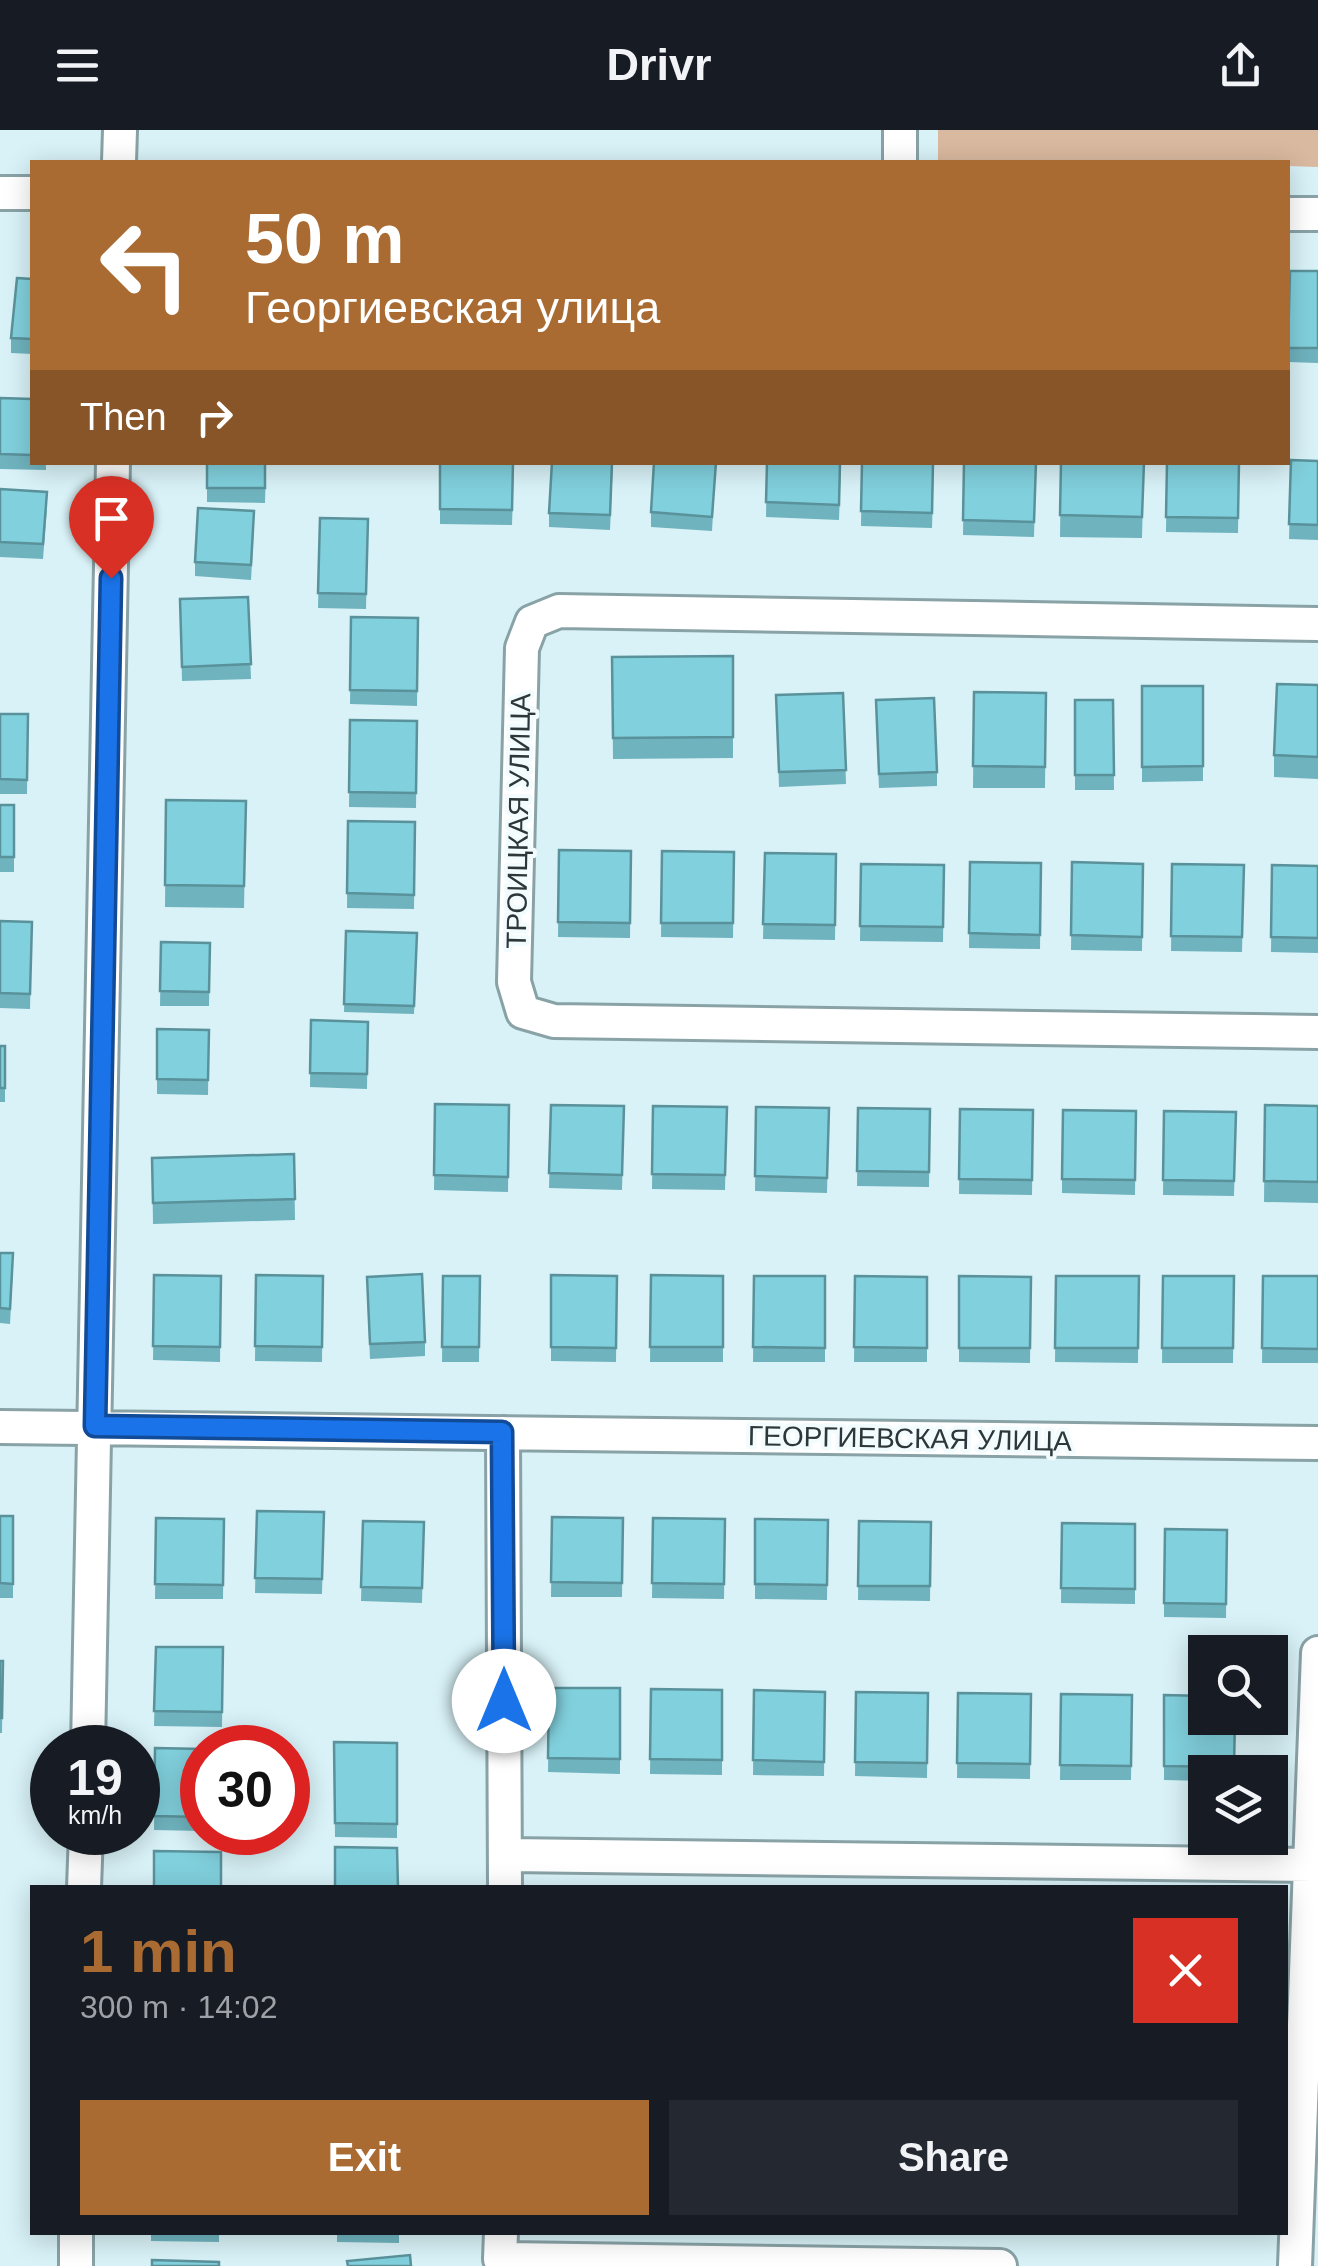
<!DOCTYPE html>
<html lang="en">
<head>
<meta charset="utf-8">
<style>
  :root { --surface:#171b24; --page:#242831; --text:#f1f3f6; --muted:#9ea1a6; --accent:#a96b31 }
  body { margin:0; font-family:Arial,sans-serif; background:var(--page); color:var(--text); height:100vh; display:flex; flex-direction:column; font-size:38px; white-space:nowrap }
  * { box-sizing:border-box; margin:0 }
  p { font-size:32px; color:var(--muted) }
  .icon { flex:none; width:55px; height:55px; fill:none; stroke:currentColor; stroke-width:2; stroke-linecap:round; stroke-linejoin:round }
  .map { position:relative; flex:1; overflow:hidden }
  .sheet { position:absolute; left:30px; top:1755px; width:1258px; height:350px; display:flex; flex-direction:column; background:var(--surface); border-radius:0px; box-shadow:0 5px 25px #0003 }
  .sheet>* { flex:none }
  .hud { position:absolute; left:30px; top:30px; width:1260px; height:305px; border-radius:0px; box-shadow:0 5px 25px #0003; background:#a96b31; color:#fff; overflow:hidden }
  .buttons { position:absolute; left:1188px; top:1505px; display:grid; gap:20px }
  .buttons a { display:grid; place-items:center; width:100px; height:100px; border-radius:0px; background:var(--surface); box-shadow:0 5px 25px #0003; font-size:50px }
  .speed { position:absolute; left:30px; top:1595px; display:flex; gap:20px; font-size:50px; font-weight:700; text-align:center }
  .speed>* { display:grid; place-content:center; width:130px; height:130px; border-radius:50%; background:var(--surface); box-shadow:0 5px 25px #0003; line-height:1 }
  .speed small { font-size:25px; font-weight:400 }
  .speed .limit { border:15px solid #d22; background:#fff; color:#111 }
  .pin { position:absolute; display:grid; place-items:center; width:85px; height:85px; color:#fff; margin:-102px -42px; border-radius:50% 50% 50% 0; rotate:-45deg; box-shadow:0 0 10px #0007 }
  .pin .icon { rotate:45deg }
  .me { position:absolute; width:110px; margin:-55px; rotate:0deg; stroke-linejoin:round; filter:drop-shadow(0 0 8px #0008) }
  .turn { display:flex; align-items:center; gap:35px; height:210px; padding:0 50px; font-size:45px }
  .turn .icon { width:130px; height:130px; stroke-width:2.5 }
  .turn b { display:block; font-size:70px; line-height:85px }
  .then { display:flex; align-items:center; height:95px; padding:0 50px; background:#0003; gap:20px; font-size:38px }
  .round { display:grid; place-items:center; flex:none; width:105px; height:105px; border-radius:0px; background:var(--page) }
  .summary { display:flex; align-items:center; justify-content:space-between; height:170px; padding:0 50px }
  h1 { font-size:60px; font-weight:700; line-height:75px; color:var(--accent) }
  .primary-button { display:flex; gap:20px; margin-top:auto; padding:20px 50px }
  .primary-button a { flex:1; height:115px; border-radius:0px; background:var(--accent); color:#fff; font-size:40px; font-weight:700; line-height:115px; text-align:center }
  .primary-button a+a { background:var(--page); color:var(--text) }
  header { display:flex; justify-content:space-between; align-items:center; height:130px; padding:0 50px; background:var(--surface); font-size:45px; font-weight:700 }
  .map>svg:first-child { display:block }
  .green { fill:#d9b99f }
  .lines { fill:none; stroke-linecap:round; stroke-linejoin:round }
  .minor-casing { stroke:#89a2a6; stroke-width:38 }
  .minor { stroke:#fff; stroke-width:32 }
  .wall { fill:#6fb3be }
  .building { fill:#81d0dd; stroke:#5a929b; stroke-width:2.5 }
  .route-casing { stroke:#114b97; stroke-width:25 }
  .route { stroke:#1a73e8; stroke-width:18 }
  .labels { text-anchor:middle; stroke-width:8; stroke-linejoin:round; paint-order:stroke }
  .street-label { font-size:28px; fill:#2d3739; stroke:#f2fcfe }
</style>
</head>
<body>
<header><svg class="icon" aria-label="menu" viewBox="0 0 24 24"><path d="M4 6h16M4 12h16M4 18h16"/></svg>Drivr<svg class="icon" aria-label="share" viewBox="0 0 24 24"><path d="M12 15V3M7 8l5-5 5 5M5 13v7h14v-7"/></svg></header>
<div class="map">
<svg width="1318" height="2136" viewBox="0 0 1318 2136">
  <rect width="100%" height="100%" fill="#d8f2f7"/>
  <path class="green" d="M938,0H1318V37L1288,36V32H938Z"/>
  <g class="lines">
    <g class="minor-casing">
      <path id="minor" d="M119,32L120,0
        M900,32V0
        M0,63H32
        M1288,84H1318
        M1318,494L559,481L532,492L522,518L514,852L523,882L554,891L1318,902
        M0,1297L1318,1313
        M503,1303L505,1758
        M88,1618L113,332
        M505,1725L1312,1735
        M84,1758L86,1702
        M501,2102L500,2129L1000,2136
        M76,2136V2102
        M1295,2136L1318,1523"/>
    </g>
    <use href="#minor" class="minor"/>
  </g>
  <path class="wall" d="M1290,141H1318V233L1288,232Z
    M32,149V224L11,223V208Z
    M0,268L32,269V332H46V340L0,339Z
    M1291,330L1318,331V410L1289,409Z
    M207,332H266L265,373L207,372Z
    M440,332H514L512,395L440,394Z
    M613,332L610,400L549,397V383Z
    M716,332L712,401L651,397V382Z
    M767,332H841L839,390L766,387Z
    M862,332H934L932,398L861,396Z
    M964,332H1036L1034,407L963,405Z
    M1061,332H1144L1142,408L1060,407Z
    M1167,332H1239L1238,403L1166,402Z
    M0,359L47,377L43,429L0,427Z
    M320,388L368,389L366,479L318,478Z
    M254,396L251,450L195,446V432Z
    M248,467L251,549L182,551L180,469Z
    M351,487L418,488L417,576L350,574Z
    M733,526V628L613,629L612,527Z
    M1318,555V649L1274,647V625Z
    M1142,556H1203V651L1142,652Z
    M974,562L1046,563L1045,658H973Z
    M843,563L846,654L779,657L776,565Z
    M1075,570H1113L1114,660H1075Z
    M0,584H28L27,664H0Z
    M876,585L937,642V656L879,658Z
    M350,590L417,591L416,678L349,677Z
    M166,670L246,671L244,778L165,777Z
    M0,675H14V742H0Z
    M348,691L415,692L414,779L347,778Z
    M559,720L631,721L630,808L558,807Z
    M662,721L734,722L733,808L661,807Z
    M765,723L836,724L835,810L763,809Z
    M970,732L1041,733L1040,819L969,818Z
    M1072,732L1143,734L1142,821L1071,820Z
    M861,734L944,735L943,812L860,811Z
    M1172,734L1244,735L1242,822L1171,821Z
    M1272,735L1318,736V823L1271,822Z
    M0,791L32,792L30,879L0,878Z
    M346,801L417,803L414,884L344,882Z
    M161,812L210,813L209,876H160Z
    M311,890L368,892L367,959L310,957Z
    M157,899L209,900L208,965L157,964Z
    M0,916H5V972H0Z
    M435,974L509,975L508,1062L434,1060Z
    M551,975L624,976L622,1060L549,1058Z
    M1265,975L1318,976V1073L1264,1072Z
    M653,976L727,977L725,1060L652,1059Z
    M756,977L829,978L827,1063L755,1061Z
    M858,978L930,979L929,1057L857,1056Z
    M960,979L1033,980L1032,1065L959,1064Z
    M1136,981L1135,1065L1062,1063V1049Z
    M1164,981L1236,982L1234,1066L1163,1065Z
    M294,1024L295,1090L153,1094L152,1028Z
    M0,1123L13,1138L10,1194L0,1193Z
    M154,1145L221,1146L220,1232L153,1230Z
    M256,1145L323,1146L322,1232L255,1231Z
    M551,1145L617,1146L616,1232L551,1231Z
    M651,1145L723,1146V1232H650Z
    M443,1146H480L479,1232H442Z
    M754,1146H825V1232H753Z
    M855,1146L927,1147V1232H854Z
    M959,1146L1031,1147L1030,1233L959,1232Z
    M1056,1146H1139L1138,1233L1055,1232Z
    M1163,1146H1234L1233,1233H1162Z
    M1263,1146H1318V1233H1262Z
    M367,1162L425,1212V1226L370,1229Z
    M257,1381L324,1382L322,1464L255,1463Z
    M0,1386H13V1468H0Z
    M552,1387L623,1388L622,1467H551Z
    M156,1388L224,1389L223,1469H155Z
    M653,1388L725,1389L724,1469L652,1468Z
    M755,1389L828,1390L827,1470L755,1469Z
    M363,1391L424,1392L422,1473L361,1471Z
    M859,1391L931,1392L930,1471L858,1470Z
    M1062,1393L1135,1394V1474L1061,1473Z
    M1227,1400L1226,1488L1164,1487V1473Z
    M156,1517H223L222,1597L154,1596Z
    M0,1531H3L2,1603H0Z
    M549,1558H620V1644L548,1642Z
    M651,1559L722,1560V1645L650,1644Z
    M754,1560L825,1562L824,1646L753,1645Z
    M856,1562L928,1563L927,1648L855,1646Z
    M958,1563L1031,1564L1030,1649L957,1648Z
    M1061,1564L1132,1565L1131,1650H1060Z
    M1164,1565L1235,1588V1642H1205V1651L1164,1650Z
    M334,1612L397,1613V1708L335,1707Z
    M155,1618L202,1619V1701L154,1700Z
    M151,2102H219V2112L151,2111Z
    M337,2102H399V2113L337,2112Z"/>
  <path class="building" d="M1290,141H1318V218H1288Z
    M17,148L32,149V209L11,208Z
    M0,268L32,269V325L0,324Z
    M1291,330L1318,331V395L1289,394Z
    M207,332H265V358H207Z
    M440,332H513L512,380L440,379Z
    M552,332H612L610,385L549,383Z
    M654,332H716L712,387L651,382Z
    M767,332H840L839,375L766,372Z
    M862,332H933L932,383L861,381Z
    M964,332H1036L1034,392L963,390Z
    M1061,332H1144L1142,387L1060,385Z
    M1167,332H1239L1238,388L1166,387Z
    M0,359L47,362L43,414L0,412Z
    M198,378L254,381L251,435L195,432Z
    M320,388L368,389L366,464L318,463Z
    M248,467L251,534L182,537L180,469Z
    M351,487L418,488L417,561L350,560Z
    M733,526V607L613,608L612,527Z
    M1277,554L1318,555V627L1274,625Z
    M1142,556H1203V636L1142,637Z
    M974,562L1046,563L1045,637L973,636Z
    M843,563L846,640L779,642L776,565Z
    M934,568L937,642L879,644L876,570Z
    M1075,570H1113L1114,645H1075Z
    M0,584H28L27,650L0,649Z
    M350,590L417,591L416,663L349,662Z
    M166,670L246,671L244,756L165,755Z
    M0,675H14V727H0Z
    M348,691L415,692L414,765L347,763Z
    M559,720L631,721L630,793L558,792Z
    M662,721L734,722L733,793H661Z
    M765,723L836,724L835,795L763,794Z
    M970,732L1041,733L1040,805L969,803Z
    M1072,732L1143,734L1142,807L1071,805Z
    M861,734L944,735L943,797L860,796Z
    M1172,734L1244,735L1242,807L1171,806Z
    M1272,735L1318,736V808L1271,807Z
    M0,791L32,792L30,864L0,863Z
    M346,801L417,803L414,876L344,874Z
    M161,812L210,813L209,862L160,861Z
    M311,890L368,892L367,944L310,943Z
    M157,899L209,900L208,950L157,949Z
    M0,916H5V958H0Z
    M435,974L509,975L508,1047L434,1045Z
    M551,975L624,976L622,1045L549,1043Z
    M1265,975L1318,976V1052L1264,1051Z
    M653,976L727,977L725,1045L652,1044Z
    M756,977L829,978L827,1048L755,1046Z
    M858,978L930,979L929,1042L857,1041Z
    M960,979L1033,980L1032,1050L959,1049Z
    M1063,980L1136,981L1135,1050L1062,1049Z
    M1164,981L1236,982L1234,1051L1163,1050Z
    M294,1024L295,1069L153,1073L152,1028Z
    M0,1123H13L10,1179L0,1178Z
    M422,1144L425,1212L370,1214L367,1147Z
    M154,1145L221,1146L220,1217L153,1216Z
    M256,1145L323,1146L322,1217L255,1216Z
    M551,1145L617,1146L616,1218L551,1217Z
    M651,1145L723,1146V1217H650Z
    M443,1146H480L479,1217H442Z
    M754,1146H825V1218L753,1217Z
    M855,1146L927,1147V1218L854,1217Z
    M959,1146L1031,1147L1030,1218H959Z
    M1056,1146H1139L1138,1218H1055Z
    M1163,1146H1234L1233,1218H1162Z
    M1263,1146H1318V1219L1262,1218Z
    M257,1381L324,1382L322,1449L255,1448Z
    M0,1386H13V1454L0,1453Z
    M552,1387L623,1388L622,1453L551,1452Z
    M156,1388L224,1389L223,1455L155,1454Z
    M653,1388L725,1389L724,1454L652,1453Z
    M755,1389L828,1390L827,1455L755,1454Z
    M363,1391L424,1392L422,1458L361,1457Z
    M859,1391L931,1392L930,1456H858Z
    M1062,1393L1135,1394V1459L1061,1458Z
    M1165,1399L1227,1400L1226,1474L1164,1473Z
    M156,1517H223L222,1582L154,1581Z
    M0,1531H3L2,1588H0Z
    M549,1558H620V1629L548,1628Z
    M651,1559L722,1560V1630L650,1629Z
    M754,1560L825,1562L824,1632L753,1630Z
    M856,1562L928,1563L927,1633L855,1632Z
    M958,1563L1031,1564L1030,1634L957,1633Z
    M1061,1564L1132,1565L1131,1636L1060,1635Z
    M1164,1565L1205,1566V1588H1235L1234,1637L1164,1636Z
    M334,1612L397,1613V1694L335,1693Z
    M155,1618L202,1619V1687L154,1686Z
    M335,1717L397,1718L398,1758H335Z
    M154,1721L221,1722V1758H154Z
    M410,2125L411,2136H348L347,2131Z
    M152,2130L219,2132V2136H152Z"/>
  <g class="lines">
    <g class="route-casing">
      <path id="route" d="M111,448L95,1296L502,1302L504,1571"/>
    </g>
    <use href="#route" class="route"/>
  </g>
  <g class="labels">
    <g class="street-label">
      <text transform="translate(518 691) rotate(-89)" y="10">ТРОИЦКАЯ УЛИЦА</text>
      <text transform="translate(910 1308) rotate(1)" y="10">ГЕОРГИЕВСКАЯ УЛИЦА</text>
    </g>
  </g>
</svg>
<div class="buttons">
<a><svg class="icon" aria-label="search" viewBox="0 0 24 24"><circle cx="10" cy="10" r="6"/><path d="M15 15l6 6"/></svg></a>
<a><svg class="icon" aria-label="layers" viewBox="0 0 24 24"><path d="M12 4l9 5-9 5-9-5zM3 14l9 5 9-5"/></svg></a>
</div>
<div class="speed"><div>19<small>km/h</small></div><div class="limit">30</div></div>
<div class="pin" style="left:111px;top:448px;background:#d93025"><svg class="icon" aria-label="arrive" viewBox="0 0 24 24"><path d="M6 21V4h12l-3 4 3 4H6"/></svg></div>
<svg class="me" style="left:504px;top:1571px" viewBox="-20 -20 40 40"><circle r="19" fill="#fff"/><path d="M0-13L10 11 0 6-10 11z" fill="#1a73e8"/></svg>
<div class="hud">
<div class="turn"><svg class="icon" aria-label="left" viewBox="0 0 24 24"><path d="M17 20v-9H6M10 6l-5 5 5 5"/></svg><div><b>50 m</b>Георгиевская улица</div></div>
<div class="then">Then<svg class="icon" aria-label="right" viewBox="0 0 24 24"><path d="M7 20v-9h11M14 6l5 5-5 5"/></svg></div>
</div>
<section class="sheet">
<div class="summary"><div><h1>1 min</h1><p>300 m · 14:02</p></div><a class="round" style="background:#d93025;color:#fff"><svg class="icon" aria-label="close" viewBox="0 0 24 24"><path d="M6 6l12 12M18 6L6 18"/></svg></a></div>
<div class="primary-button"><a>Exit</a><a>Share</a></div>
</section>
</div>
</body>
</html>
